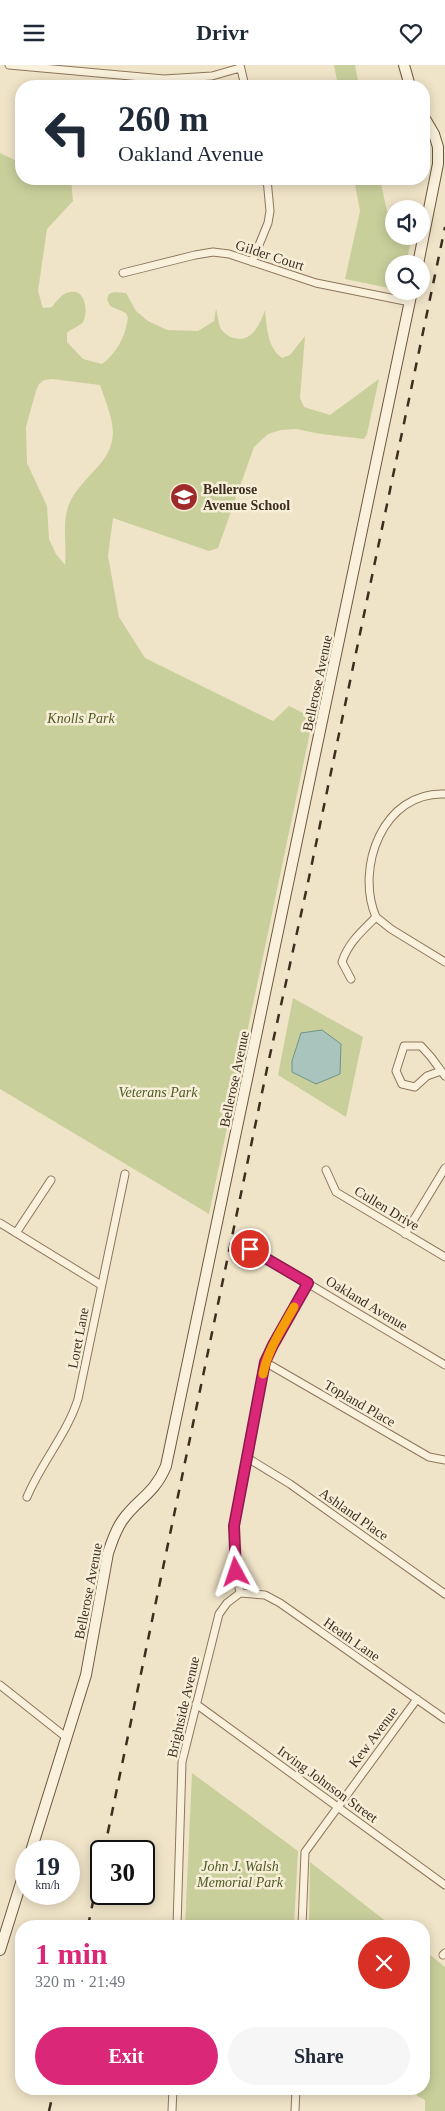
<!DOCTYPE html>
<html lang="en">
<head>
<meta charset="utf-8">
<style>
  :root { --surface:#fff; --page:#f6f6f7; --text:#1f2937; --muted:#747a83; --accent:#db2777 }
  body { margin:0; font-family:"Times New Roman",serif; background:var(--page); color:var(--text); height:100vh; display:flex; flex-direction:column; font-size:19px; white-space:nowrap }
  * { box-sizing:border-box; margin:0 }
  p { font-size:16px; color:var(--muted) }
  .icon { flex:none; width:28px; height:28px; fill:none; stroke:currentColor; stroke-width:2; stroke-linecap:round; stroke-linejoin:round }
  .map { position:relative; flex:1; overflow:hidden }
  .panel { position:absolute; left:15px; top:1855px; width:415px; height:175px; display:flex; flex-direction:column; background:var(--surface); border-radius:20px; box-shadow:0 2px 12px #0003 }
  .panel>* { flex:none }
  .banner { position:absolute; left:15px; top:15px; width:415px; height:105px; border-radius:20px; box-shadow:0 2px 12px #0003; background:#fff; color:var(--text); overflow:hidden }
  .fabs { position:absolute; left:385px; top:135px; display:grid; gap:10px }
  .fabs a { display:grid; place-items:center; width:45px; height:45px; border-radius:50%; background:var(--surface); box-shadow:0 2px 12px #0003; font-size:25px }
  .speed { position:absolute; left:15px; top:1775px; display:flex; gap:10px; font-size:25px; font-weight:700; text-align:center }
  .speed>* { display:grid; place-content:center; width:65px; height:65px; border-radius:50%; background:var(--surface); box-shadow:0 2px 12px #0003; line-height:1 }
  .speed small { font-size:12px; font-weight:400 }
  .speed .limit { border:2px solid #111; border-radius:8px; background:#fff; color:#111 }
  .pin { position:absolute; display:grid; place-items:center; width:42px; height:42px; color:#fff; margin:-21px; border:2px solid #fff; border-radius:50%; box-shadow:0 1px 5px #0007 }
  .me { position:absolute; width:55px; margin:-28px; rotate:355deg; stroke-linejoin:round; filter:drop-shadow(0 0 4px #0008) }
  .turn { display:flex; align-items:center; gap:18px; height:105px; padding:0 20px; font-size:22px }
  .turn .icon { width:65px; height:65px; stroke-width:2.5 }
  .turn b { display:block; font-size:35px; line-height:42px }
  .round { display:grid; place-items:center; flex:none; width:52px; height:52px; border-radius:26px; background:var(--page) }
  .summary { display:flex; align-items:center; justify-content:space-between; height:85px; padding:0 20px }
  h1 { font-size:30px; font-weight:700; line-height:38px; color:var(--accent) }
  .cta { display:flex; gap:10px; margin-top:auto; padding:10px 20px }
  .cta a { flex:1; height:58px; border-radius:30px; background:var(--accent); color:#fff; font-size:20px; font-weight:700; line-height:58px; text-align:center }
  .cta a+a { background:var(--page); color:var(--text) }
  header { display:flex; justify-content:space-between; align-items:center; height:65px; padding:0 20px; background:var(--surface); font-size:22px; font-weight:700 }
  .map>svg:first-child { display:block }
  .green { fill:#c9cf9b; fill-rule:evenodd }
  .water { fill:#a9c4bc; stroke:#6f938a }
  .lines { fill:none; stroke-linecap:round; stroke-linejoin:round }
  .street-casing { stroke:#8d765c; stroke-width:9 }
  .secondary-casing { stroke:#6f573f; stroke-width:12 }
  .street { stroke:#faf1dc; stroke-width:7 }
  .secondary { stroke:#faf1dc; stroke-width:10 }
  .rail { stroke:#3d2e20; stroke-width:2.5; stroke-dasharray:9 9; stroke-linecap:butt }
  .route-casing { stroke:#8e194d; stroke-width:12 }
  .route { stroke:#db2777; stroke-width:9 }
  .slow { stroke:#f59e0b; stroke-width:9 }
  .labels { text-anchor:middle; stroke-width:5; stroke-linejoin:round; paint-order:stroke }
  .street-label { font-size:14px; fill:#3d2e20; stroke:#f7eed8 }
  .poi-label { font-size:14px; font-weight:bold; fill:#3d2e20; stroke:#f7eed8; text-anchor:start }
  .park-label { font-size:14px; font-style:italic; fill:#4d5a26; stroke:#f7eed8 }
</style>
</head>
<body>
<header><svg class="icon" aria-label="menu" viewBox="0 0 24 24"><path d="M4 6h16M4 12h16M4 18h16"/></svg>Drivr<svg class="icon" aria-label="heart" viewBox="0 0 24 24"><path d="M12 20l-8-8c-3-5 5-10 8-4 3-6 11-1 8 4z"/></svg></header>
<div class="map">
<svg width="445" height="2046" viewBox="0 0 445 2046">
  <rect width="100%" height="100%" fill="#f0e4c8"/>
  <path class="green" d="M334,0H355L359,21H338Z
    M0,88L21,98V114H71L73,136L47,164L38,226L43,243L52,242C56,237 62,228 70,227C85,223 89,247 83,257C80,261 72,263 67,268V277L83,294L102,299C117,288 125,272 128,253L126,248L110,241L107,234L109,229L114,227L126,228L136,246L148,256L167,265L198,266L214,256L216,244C218,250 218,258 221,264C224,268 229,272 234,273C252,278 260,259 265,245C267,262 267,282 282,293L290,290L305,271L300,333L304,342L330,350L379,314L367,369L364,374L321,369L296,364L281,365L268,369L254,382L218,483L209,486L113,453L108,491L119,552L145,593L273,656L289,641L313,653L209,1149L0,1024ZM52,314L100,320C113,358 124,376 92,408C82,419 73,428 68,442C62,458 67,483 65,500L56,489L49,474L47,441L27,398L26,362L36,326L39,319L44,315Z
    M354,114H380L387,146L394,148V171H412L406,199H394V224L345,214L360,146Z
    M293,933L363,972L346,1052L278,1010Z
    M192,1708L298,1786L294,1861H185Z
    M310,1797L392,1861H309Z
    M424,1885L445,1902V2046H425V2035L417,2031V2024H424Z"/>
  <path class="water" d="M322,965L341,979L340,1009L316,1019L292,1007V996L301,968Z"/>
  <g class="lines">
    <g class="street-casing">
      <path id="street" d="M9,0L164,14L212,11L240,3
        M240,0L245,21
        M252,197L268,158L270,146L267,114
        M123,208L195,190L213,187L229,189L316,218L410,237
        M376,852C355,803 383,726 445,729
        M376,852L391,864L445,897
        M351,914L342,897C348,878 362,866 376,852
        M441,1006L427,1011L415,1022L402,1019L396,1006L404,981H421L431,992L445,1011
        M326,1105L336,1127L445,1192
        M0,1158L101,1220
        M16,1168L51,1115
        M405,1169L445,1103
        M250,1184L445,1300
        M265,1297L429,1392L445,1395
        M246,1392L290,1419L445,1529
        M27,1432C41,1398 67,1369 78,1334L125,1109
        M240,1528L236,1507L234,1461L265,1297L273,1280L308,1218
        M240,1528L265,1530L280,1538L445,1654
        M0,1620L67,1673
        M196,1639L445,1820
        M177,1861L182,1697L219,1549L227,1538L240,1528
        M302,1861L305,1787L417,1634
        M443,1890L445,1888
        M172,2046L173,2024
        M295,2046L296,2024"/>
    </g>
    <g class="secondary-casing">
      <path id="secondary" d="M404,0L410,21
        M418,199L438,99V82L434,69L424,52
        M31,1786L86,1610L108,1488C112,1477 115,1466 122,1456C137,1434 154,1430 166,1401L412,226
        M0,1885L26,1802"/>
    </g>
    <use href="#street" class="street"/>
    <use href="#secondary" class="secondary"/>
    <path class="rail" d="M104,1786L268,999L307,822L445,162
      M88,1861L101,1798
      M49,2046L54,2024"/>
  </g>
  <g class="lines">
    <g class="route-casing">
      <path id="route" d="M236,1507L234,1461L265,1297L273,1280L308,1218L250,1184"/>
    </g>
    <use href="#route" class="route"/>
    <path class="slow" d="M263,1309C268,1284 282,1264 294,1242"/>
  </g>
  <defs>
    <g id="school-disc" transform="scale(1.4375)"><circle r="9.5" fill="#9e2a2b" stroke="#f7eed8"/><path d="M0-5L7-2L0 1L-7-2ZM-4 1L0 2.5L4 1V4Q0 6-4 4Z" fill="#fff"/></g>
  </defs>
  <g fill-rule="evenodd">
    <use href="#school-disc" x="184" y="432"/>
  </g>
  <g class="labels">
    <g class="street-label">
      <text transform="translate(270 190) rotate(18)" y="5">Gilder Court</text>
      <text transform="translate(317 618) rotate(-78)" y="5">Bellerose Avenue</text>
      <text transform="translate(234 1014) rotate(-78)" y="5">Bellerose Avenue</text>
      <text transform="translate(387 1143) rotate(31)" y="5">Cullen Drive</text>
      <text transform="translate(367 1238) rotate(31)" y="5">Oakland Avenue</text>
      <text transform="translate(78 1273) rotate(-79)" y="5">Loret Lane</text>
      <text transform="translate(360 1338) rotate(30)" y="5">Topland Place</text>
      <text transform="translate(354 1449) rotate(35)" y="5">Ashland Place</text>
      <text transform="translate(88 1526) rotate(-79)" y="5">Bellerose Avenue</text>
      <text transform="translate(352 1574) rotate(35)" y="5">Heath Lane</text>
      <text transform="translate(183 1642) rotate(-77)" y="5">Brightside Avenue</text>
      <text transform="translate(373 1672) rotate(-53)" y="5">Kew Avenue</text>
      <text transform="translate(328 1719) rotate(36)" y="5">Irving Johnson Street</text>
    </g>
    <g class="poi-label">
      <text x="203" y="429">Bellerose<tspan x="203" dy="16">Avenue School</tspan></text>
    </g>
    <g class="park-label">
      <text x="81" y="658">Knolls Park</text>
      <text x="158" y="1032">Veterans Park</text>
      <text x="240" y="1806">John J. Walsh<tspan x="240" dy="16">Memorial Park</tspan></text>
    </g>
  </g>
</svg>
<div class="fabs">
<a><svg class="icon" aria-label="sound" viewBox="0 0 24 24"><path d="M4 9h4l5-4v14l-5-4H4zM17 9q2 3 0 6"/></svg></a>
<a><svg class="icon" aria-label="search" viewBox="0 0 24 24"><circle cx="10" cy="10" r="6"/><path d="M15 15l6 6"/></svg></a>
</div>
<div class="speed"><div>19<small>km/h</small></div><div class="limit">30</div></div>
<div class="pin" style="left:250px;top:1184px;background:#d93025"><svg class="icon" aria-label="arrive" viewBox="0 0 24 24"><path d="M6 21V4h12l-3 4 3 4H6"/></svg></div>
<svg class="me" style="left:236px;top:1507px" viewBox="-20 -20 40 40"><path d="M0-17L14 15 0 8-14 15z" fill="#db2777" stroke="#fff" stroke-width="4"/></svg>
<div class="banner">
<div class="turn"><svg class="icon" aria-label="left" viewBox="0 0 24 24"><path d="M17 20v-9H6M10 6l-5 5 5 5"/></svg><div><b>260 m</b>Oakland Avenue</div></div>
</div>
<section class="panel">
<div class="summary"><div><h1>1 min</h1><p>320 m · 21:49</p></div><a class="round" style="background:#d93025;color:#fff"><svg class="icon" aria-label="close" viewBox="0 0 24 24"><path d="M6 6l12 12M18 6L6 18"/></svg></a></div>
<div class="cta"><a>Exit</a><a>Share</a></div>
</section>
</div>
</body>
</html>
